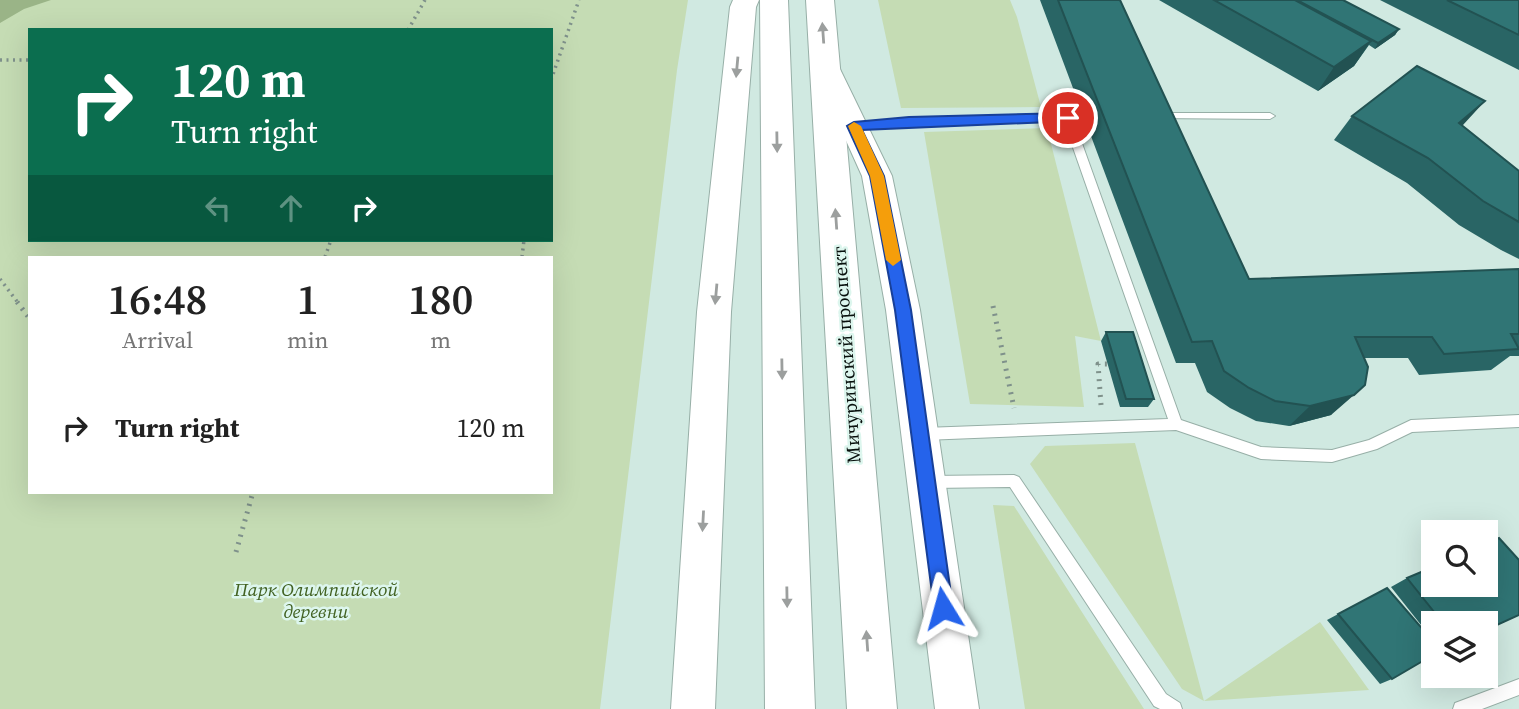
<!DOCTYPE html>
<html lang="en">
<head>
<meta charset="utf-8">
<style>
  :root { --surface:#fff; --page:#f2f2f2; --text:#222; --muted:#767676 }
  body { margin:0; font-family:"Source Serif 4",serif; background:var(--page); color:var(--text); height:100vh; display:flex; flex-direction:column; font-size:26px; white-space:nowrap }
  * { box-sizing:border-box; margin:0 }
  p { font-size:23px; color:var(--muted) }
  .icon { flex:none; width:38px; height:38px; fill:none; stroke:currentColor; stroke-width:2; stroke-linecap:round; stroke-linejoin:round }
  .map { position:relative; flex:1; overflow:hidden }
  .side { position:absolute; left:28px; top:256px; width:525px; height:238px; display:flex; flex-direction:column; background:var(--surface); border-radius:0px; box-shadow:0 7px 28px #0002 }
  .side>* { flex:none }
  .top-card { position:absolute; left:28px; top:28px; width:525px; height:214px; border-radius:0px; box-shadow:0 7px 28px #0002; background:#0b6e4f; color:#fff; overflow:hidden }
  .controls { position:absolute; left:1421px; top:520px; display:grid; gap:14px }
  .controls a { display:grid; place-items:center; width:77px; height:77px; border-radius:0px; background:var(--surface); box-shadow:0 7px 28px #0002; font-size:35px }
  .pin { position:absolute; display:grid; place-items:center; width:60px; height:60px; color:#fff; margin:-30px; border:4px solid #fff; border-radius:50%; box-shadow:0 2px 7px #0007 }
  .me { position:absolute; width:77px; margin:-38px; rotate:352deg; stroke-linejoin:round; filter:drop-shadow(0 0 5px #0008) }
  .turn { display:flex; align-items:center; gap:24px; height:147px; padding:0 28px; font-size:32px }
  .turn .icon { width:91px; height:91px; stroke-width:2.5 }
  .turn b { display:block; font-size:49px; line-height:60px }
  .lanes { display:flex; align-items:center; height:66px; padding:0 28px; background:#0003; justify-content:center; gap:35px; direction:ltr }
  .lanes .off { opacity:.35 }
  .eta { display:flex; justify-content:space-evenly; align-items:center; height:119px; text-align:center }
  .eta b { font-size:42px; font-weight:600; line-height:49px }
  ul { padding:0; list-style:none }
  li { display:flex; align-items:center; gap:21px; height:105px; padding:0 28px }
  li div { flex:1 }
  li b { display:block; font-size:26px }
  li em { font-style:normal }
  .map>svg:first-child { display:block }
  .green { fill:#c5dcb4; fill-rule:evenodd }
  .forest { fill:#9ab487 }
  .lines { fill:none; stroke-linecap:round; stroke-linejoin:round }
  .service-casing { stroke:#97afa7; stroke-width:2 }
  .secondary-casing { stroke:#97afa7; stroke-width:2 }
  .primary-casing { stroke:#97afa7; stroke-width:2 }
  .path-far1 { stroke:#7f918b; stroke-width:3.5; stroke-dasharray:2 4.5; stroke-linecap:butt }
  .path { stroke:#7f918b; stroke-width:5; stroke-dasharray:2 6; stroke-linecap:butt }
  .service { fill:#fff; fill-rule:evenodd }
  .secondary { fill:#fff; fill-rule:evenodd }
  .primary { fill:#fff; fill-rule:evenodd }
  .wall { fill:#296565 }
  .shaded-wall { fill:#225252 }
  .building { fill:#307575; stroke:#225252; stroke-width:2 }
  .oneway { fill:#9c9f9e }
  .route { fill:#2563eb; stroke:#184099; stroke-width:2 }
  .slow { fill:#f59e0b }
  .labels { text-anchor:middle; stroke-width:5; stroke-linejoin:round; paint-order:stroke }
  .street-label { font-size:19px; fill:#08100d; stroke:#ddf6ee }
  .park-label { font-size:19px; font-style:italic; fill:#416121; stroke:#ddf6ee }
</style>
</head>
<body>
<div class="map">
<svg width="1519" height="709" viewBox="0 0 1519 709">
  <rect width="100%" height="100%" fill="#d0e9e1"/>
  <path class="green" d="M0,0H688L677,70L600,709H0ZM30,30H551V240H30ZM30,257H551V492H30Z
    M878,0H1010L1017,17L1041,107L901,108Z
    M1047,128L1101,341L1075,336L1084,407L970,404L924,132Z
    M1135,443L1204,701L1320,622L1369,690L1204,701L1182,689L1030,464L1045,446Z
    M993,505L1014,506L1144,709H1025Z"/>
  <path class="forest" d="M0,0H51L24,9L0,23Z"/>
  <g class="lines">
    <g class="service-casing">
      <path id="service" d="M1159,113H1270L1275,116L1270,119L1155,118L1154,116Z
        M1068,115H1082L1087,118L1082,121H1074L1181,420L1261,447L1332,450L1369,440L1411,420L1519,415V427L1412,432L1377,449L1332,462L1261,459L1176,430L924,440L919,438L917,434L919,430L924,428L1168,419L1064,122L909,124L854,129L849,126L854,123L909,118Z
        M1014,475L1019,477L1166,694L1180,703L1182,709H1160L1154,706L1010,487L930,488L925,486L923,482L925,478L930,476Z
        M1519,679V695L1482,709H1453L1455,703Z"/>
    </g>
    <g class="secondary-casing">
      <path id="secondary" d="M733,0H759L756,7L731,312L715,709H671L697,312L730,7Z
        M825,56L834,59L838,65L892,176L920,310L979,709H935L886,310L862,176L812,65L816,59Z"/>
    </g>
    <g class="primary-casing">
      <path id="primary" d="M760,0H788L815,709H765Z
        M806,0H834L897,709H847Z"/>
    </g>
    <path class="path-far1" d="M408,30L425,0
      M0,60H30
      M551,80L579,0
      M325,257L331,240
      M522,257L524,240
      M0,279L19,304"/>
    <path class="path" d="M17,302L30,319
      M993,306L1014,408
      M1101,405L1098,364H1108
      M236,552L253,492"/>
    <use href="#service" class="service"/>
    <use href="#secondary" class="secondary"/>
    <use href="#primary" class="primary"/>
  </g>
  <path class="wall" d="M1040,0H1120L1249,279L1519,269V356H1510L1491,370L1419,375L1408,358H1364L1331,415L1289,426L1256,421L1230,408L1207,392L1195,363H1176Z
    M1159,0H1343L1399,29L1395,35L1375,49L1369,45L1354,66L1318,91Z
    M1380,0H1519V70Z
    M1352,116L1463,126L1519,171V259L1501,250L1459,225L1407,183L1334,140Z
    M1106,332L1154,399L1148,407H1120L1101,341Z
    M1407,578L1486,623H1433V640L1391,587Z
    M1387,588L1392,679L1380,684L1327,620Z"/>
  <path class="shaded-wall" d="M1399,29L1395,35L1375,49L1378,43Z
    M1371,41L1354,66L1318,91L1334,67Z
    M1485,101L1463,125L1437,147L1459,123Z
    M1354,395L1331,415L1289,426L1310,406Z"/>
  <path class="building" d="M1058,0H1120L1249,279L1519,269V334H1511L1519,349L1444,354L1432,337H1355L1368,367L1365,385L1354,395L1310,406L1275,401L1249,388L1224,371L1212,341L1192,342Z
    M1214,0H1295L1371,41L1334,67Z
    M1297,0H1343L1399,29L1378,43Z
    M1447,0H1519V35Z
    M1417,66L1485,101L1459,123L1519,171V222L1483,201L1428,158L1352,116Z
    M1106,332H1133L1154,399H1126Z
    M1499,538L1519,560V615L1486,630V623H1443L1407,578L1433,567V584H1486V544Z
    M1387,588L1433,641V655L1392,679L1338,614Z"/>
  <defs><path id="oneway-solid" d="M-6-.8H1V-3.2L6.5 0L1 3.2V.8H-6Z" transform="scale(1.75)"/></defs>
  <g class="oneway">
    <use href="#oneway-solid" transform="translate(823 33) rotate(-94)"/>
    <use href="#oneway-solid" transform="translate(737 67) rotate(95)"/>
    <use href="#oneway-solid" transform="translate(777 142) rotate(89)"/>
    <use href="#oneway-solid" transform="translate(836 219) rotate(-94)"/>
    <use href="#oneway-solid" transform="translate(716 294) rotate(95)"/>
    <use href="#oneway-solid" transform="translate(782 369) rotate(89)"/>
    <use href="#oneway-solid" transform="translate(703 521) rotate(93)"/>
    <use href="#oneway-solid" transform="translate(787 597) rotate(89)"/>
    <use href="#oneway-solid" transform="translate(867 641) rotate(-94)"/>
  </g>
  <path class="route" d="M1068,113L1072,115V121L862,130L884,176L911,310L953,608L950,615L943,618L937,615L934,608L895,310L870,176L847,126L854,122L909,117Z"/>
  <path class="slow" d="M854,122L861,126L884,176L901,260L893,266L886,260L870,176L848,126Z"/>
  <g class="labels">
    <g class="street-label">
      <text transform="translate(846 355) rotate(-94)" y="7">Мичуринский проспект</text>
    </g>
    <g class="park-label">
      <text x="316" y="596">Парк Олимпийской<tspan x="316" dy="22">деревни</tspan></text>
    </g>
  </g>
</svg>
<div class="controls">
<a><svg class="icon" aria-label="search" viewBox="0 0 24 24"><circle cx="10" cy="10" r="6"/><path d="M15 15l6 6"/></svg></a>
<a><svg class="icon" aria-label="layers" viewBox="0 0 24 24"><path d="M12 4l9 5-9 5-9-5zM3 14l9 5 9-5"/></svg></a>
</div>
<div class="pin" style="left:1068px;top:118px;background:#d93025"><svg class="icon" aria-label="arrive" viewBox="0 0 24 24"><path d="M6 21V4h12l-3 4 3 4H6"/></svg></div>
<svg class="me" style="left:943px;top:608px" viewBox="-20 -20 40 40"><path d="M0-17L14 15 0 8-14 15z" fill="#2563eb" stroke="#fff" stroke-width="4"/></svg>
<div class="top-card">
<div class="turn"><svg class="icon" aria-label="right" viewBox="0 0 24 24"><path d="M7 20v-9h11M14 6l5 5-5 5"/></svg><div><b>120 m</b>Turn right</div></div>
<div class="lanes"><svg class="icon off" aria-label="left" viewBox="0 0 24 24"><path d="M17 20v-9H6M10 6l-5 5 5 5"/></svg><svg class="icon off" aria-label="ahead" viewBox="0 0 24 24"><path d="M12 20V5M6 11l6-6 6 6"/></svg><svg class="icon" aria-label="right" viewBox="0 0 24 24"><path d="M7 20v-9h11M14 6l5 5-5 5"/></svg></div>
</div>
<section class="side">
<div class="eta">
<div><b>16:48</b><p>Arrival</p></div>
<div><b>1</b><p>min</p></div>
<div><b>180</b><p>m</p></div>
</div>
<ul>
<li><svg class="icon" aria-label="right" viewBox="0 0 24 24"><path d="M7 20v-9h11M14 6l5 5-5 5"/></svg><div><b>Turn right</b></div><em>120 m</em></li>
</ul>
</section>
</div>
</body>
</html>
